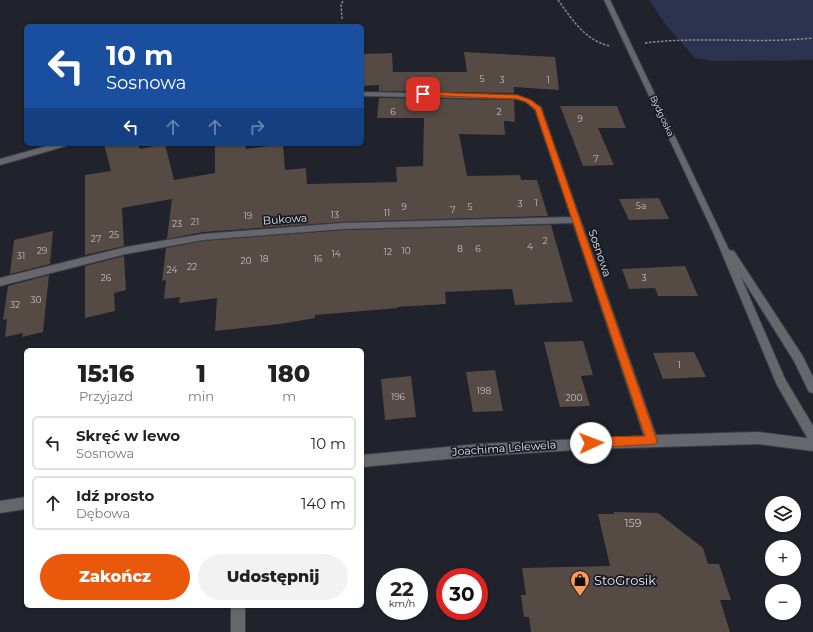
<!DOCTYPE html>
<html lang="pl">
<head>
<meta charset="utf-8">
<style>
  :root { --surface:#fff; --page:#f2f2f2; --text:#222; --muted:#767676; --line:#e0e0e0; --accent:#ea580c }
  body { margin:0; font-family:Montserrat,sans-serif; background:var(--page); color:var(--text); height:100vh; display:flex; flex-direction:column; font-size:15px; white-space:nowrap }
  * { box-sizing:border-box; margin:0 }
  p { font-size:13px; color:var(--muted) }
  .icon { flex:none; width:22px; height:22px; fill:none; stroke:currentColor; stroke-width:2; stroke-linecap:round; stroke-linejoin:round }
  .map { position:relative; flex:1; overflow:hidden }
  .side { position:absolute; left:24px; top:348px; width:340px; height:260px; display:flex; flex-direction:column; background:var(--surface); border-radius:6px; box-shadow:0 1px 3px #0004 }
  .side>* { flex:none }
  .top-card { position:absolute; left:24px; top:24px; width:340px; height:122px; border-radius:6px; box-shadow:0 1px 3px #0004; background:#1a4fa0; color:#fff; overflow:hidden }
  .fabs { position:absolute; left:765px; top:496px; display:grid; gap:8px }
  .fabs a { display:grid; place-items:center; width:36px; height:36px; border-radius:50%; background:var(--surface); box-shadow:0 1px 3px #0004; font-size:20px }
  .speed { position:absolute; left:376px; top:568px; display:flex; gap:8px; font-size:20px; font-weight:700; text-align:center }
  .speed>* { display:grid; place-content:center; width:52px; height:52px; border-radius:50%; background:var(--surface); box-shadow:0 1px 3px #0004; line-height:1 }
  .speed small { font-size:10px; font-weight:400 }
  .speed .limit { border:6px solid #d22; background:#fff; color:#111 }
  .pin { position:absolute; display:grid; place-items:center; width:34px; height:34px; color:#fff; margin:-17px; border-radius:8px; box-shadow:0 2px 6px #0006 }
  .me { position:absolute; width:44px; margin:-22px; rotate:88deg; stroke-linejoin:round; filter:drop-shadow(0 0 3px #0008) }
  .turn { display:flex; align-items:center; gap:14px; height:84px; padding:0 16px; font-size:18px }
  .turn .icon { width:52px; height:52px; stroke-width:2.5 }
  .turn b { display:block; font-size:28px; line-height:34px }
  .lanes { display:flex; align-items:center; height:38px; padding:0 16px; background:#0003; justify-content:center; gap:20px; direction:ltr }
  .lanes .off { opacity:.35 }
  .eta { display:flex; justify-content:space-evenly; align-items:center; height:68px; text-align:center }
  .eta b { font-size:24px; font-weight:800; line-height:28px }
  .action { display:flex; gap:8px; margin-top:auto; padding:8px 16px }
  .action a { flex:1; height:46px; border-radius:24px; background:var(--accent); color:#fff; font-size:16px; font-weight:800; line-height:46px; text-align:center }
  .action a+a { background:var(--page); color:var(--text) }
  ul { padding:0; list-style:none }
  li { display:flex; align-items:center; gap:12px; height:54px; margin:0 8px 6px; padding:0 8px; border:2px solid var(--line); border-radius:6px }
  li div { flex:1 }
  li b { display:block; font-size:15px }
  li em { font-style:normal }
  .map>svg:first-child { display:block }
  .green { fill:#2c334e }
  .building { fill:#554a44 }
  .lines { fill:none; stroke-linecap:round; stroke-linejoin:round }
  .minor-casing { stroke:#3c3e47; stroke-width:2 }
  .tertiary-casing { stroke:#3c3e47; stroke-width:2 }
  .path { stroke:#888a93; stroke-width:1.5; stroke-dasharray:2.5 1.5; stroke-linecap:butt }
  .minor { fill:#65676c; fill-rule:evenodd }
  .tertiary { fill:#65676c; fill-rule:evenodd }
  .route { fill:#ea580c; stroke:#983908 }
  .labels { text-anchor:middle; stroke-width:3.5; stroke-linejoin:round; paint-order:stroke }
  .number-label { font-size:9px; fill:#c1c0c4 }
  .far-street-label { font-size:9px; fill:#e5e7ee; stroke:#161922 }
  .street-label { font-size:11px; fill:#e5e7ee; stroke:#161922 }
  .near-number-label { font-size:11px; fill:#c1c0c4 }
  .near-poi-label { font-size:13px; fill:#e5e7ee; stroke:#161922; text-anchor:start }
</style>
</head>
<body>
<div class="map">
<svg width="813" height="632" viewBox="0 0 813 632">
  <rect width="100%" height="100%" fill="#20222c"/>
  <path class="green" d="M649,0H813V60L713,61L695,58L666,25Z"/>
  <path class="building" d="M464,52L555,57L559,90L514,87V93L379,91V85L362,86V54L392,53L393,72H467Z
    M379,98L514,100L515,122L504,121L505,135L459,134L467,176L520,175L521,180H537L548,216L343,222L203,232L167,239L172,199L122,208L124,246L85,255V175L111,171L104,144H138L140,149L165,144L174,180L215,173V144H245L246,149L283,144L285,170L306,168L307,184L397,182L396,167L423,166L424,118H377Z
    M560,106H617L626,128H598L614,165L583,166Z
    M659,198L669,219L629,220L619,199Z
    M551,225L573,302L515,305L512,289L445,292L446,304L397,307L398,308L315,315V318L280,324L215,331L217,298L179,303L180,297L164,299L166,280L162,281L166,248L203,241L343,230Z
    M53,231L50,264L10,274L14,240Z
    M124,256L126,290L114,293L115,311L85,318V266Z
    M685,266L698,296H658L655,288L629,289L622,269Z
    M49,275L43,332L22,337L23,333L5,337L7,319L3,320L8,286Z
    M583,341L593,375L581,376L590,406L560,407L544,342Z
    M694,352L706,377L663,379L653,353Z
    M495,370L503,411L473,412L466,372Z
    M411,376L416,417L385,420L381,379Z
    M614,512L658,513L703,548L708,564H719L731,600H720L730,632H531L529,617H524L521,595H526L522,568L610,566L598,514H614Z"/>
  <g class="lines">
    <g class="minor-casing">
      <path id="minor" d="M362,92L517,95L530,100L541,107L656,435L758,432L813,439V451L758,444L591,449L479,456L362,467V455L479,444L644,436L573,223L343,229L203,240L126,254L0,286V278L126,247L203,234L343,223L571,217L535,110L526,102L516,99L362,96Z
        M54,144H67L66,146L0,165V159Z
        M26,497V509L0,513V501Z
        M231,606H245V632H231Z"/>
    </g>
    <g class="tertiary-casing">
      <path id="tertiary" d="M604,0H610L729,250L734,251L802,355L813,377V393L809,392L794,361L740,275L785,379L813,426V443L809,441L777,385L713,232Z"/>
    </g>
    <path class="path" d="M558,0C572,19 585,41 610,46
      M342,19L341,4L344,0
      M645,43C701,36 757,44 813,38"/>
    <use href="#minor" class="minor"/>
    <use href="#tertiary" class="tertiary"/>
  </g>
  <path class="route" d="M423,92L517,95L531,100L541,108L657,441L656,444L591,448L587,446L585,443L587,439L591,437L645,436L535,109L526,102L517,99L421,95V93Z"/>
  <defs>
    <g id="shop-pin" transform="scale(1)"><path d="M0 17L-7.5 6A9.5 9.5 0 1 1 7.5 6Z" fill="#ff9b59" stroke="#161922"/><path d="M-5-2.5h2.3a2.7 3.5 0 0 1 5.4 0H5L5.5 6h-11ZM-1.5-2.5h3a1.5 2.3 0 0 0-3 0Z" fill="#111"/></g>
  </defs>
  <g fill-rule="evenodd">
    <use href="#shop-pin" x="580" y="580"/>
  </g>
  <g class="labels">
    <g class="number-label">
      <text x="482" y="82">5</text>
      <text x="502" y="83">3</text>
      <text x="548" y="83">1</text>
      <text x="393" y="115">6</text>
      <text x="499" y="115">2</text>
      <text x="580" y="122">9</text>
      <text x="596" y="162">7</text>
      <text x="536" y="206">1</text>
      <text x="520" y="207">3</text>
      <text x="641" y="209">5a</text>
      <text x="404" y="210">9</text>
      <text x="470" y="210">5</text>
      <text x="453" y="213">7</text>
      <text x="387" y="216">11</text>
      <text x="335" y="218">13</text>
      <text x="248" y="219">19</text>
      <text x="195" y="225">21</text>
      <text x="177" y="227">23</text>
      <text x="114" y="238">25</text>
      <text x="96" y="242">27</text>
      <text x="545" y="244">2</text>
      <text x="530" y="250">4</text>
      <text x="460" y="252">8</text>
      <text x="478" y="252">6</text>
      <text x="42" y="254">29</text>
      <text x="406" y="254">10</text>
      <text x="388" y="255">12</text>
      <text x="336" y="257">14</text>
      <text x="21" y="259">31</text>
      <text x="264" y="262">18</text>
      <text x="318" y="262">16</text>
      <text x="246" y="264">20</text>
      <text x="192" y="270">22</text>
      <text x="172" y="273">24</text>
      <text x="106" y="281">26</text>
      <text x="644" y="281">3</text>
      <text x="36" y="303">30</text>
      <text x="15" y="308">32</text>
      <text x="679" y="368">1</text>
      <text x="484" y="394">198</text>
      <text x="398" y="400">196</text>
      <text x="574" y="401">200</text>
    </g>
    <g class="far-street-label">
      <text transform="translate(662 116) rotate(65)" y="3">Bydgoska</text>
    </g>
    <g class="street-label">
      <text transform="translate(285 219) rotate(-4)" y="4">Bukowa</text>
      <text transform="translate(600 253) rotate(71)" y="4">Sosnowa</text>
      <text transform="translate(504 448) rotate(-4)" y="4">Joachima Lelewela</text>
    </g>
    <g class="near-number-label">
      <text x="633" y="527">159</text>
    </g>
    <g class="near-poi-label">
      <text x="594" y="585">StoGrosik</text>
    </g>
  </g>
</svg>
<div class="fabs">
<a><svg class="icon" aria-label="layers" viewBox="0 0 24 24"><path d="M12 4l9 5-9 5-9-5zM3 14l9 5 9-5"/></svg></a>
<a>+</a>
<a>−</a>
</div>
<div class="speed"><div>22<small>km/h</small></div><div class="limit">30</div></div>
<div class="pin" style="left:423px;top:94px;background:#d93025"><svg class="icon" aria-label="arrive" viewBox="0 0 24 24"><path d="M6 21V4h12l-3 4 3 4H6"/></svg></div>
<svg class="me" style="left:591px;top:443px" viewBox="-20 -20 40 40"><circle r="19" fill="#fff"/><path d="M0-13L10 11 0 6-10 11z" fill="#ea580c"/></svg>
<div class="top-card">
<div class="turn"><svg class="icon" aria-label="left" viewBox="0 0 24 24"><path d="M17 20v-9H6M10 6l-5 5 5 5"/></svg><div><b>10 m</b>Sosnowa</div></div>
<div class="lanes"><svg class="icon" aria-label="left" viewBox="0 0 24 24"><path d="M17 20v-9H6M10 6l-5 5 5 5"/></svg><svg class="icon off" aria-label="ahead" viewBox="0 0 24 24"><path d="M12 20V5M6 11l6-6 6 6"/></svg><svg class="icon off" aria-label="ahead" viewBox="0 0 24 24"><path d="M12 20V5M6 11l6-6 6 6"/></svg><svg class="icon off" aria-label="right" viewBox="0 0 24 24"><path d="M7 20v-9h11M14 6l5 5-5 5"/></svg></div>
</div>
<section class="side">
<div class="eta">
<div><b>15:16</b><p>Przyjazd</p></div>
<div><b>1</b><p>min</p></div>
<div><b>180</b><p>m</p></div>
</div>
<ul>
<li><svg class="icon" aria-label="left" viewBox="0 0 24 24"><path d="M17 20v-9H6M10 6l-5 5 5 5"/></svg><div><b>Skręć w lewo</b><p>Sosnowa</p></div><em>10 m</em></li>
<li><svg class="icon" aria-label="ahead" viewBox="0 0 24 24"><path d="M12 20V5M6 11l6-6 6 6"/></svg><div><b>Idź prosto</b><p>Dębowa</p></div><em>140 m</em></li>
</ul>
<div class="action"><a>Zakończ</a><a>Udostępnij</a></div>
</section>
</div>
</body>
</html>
